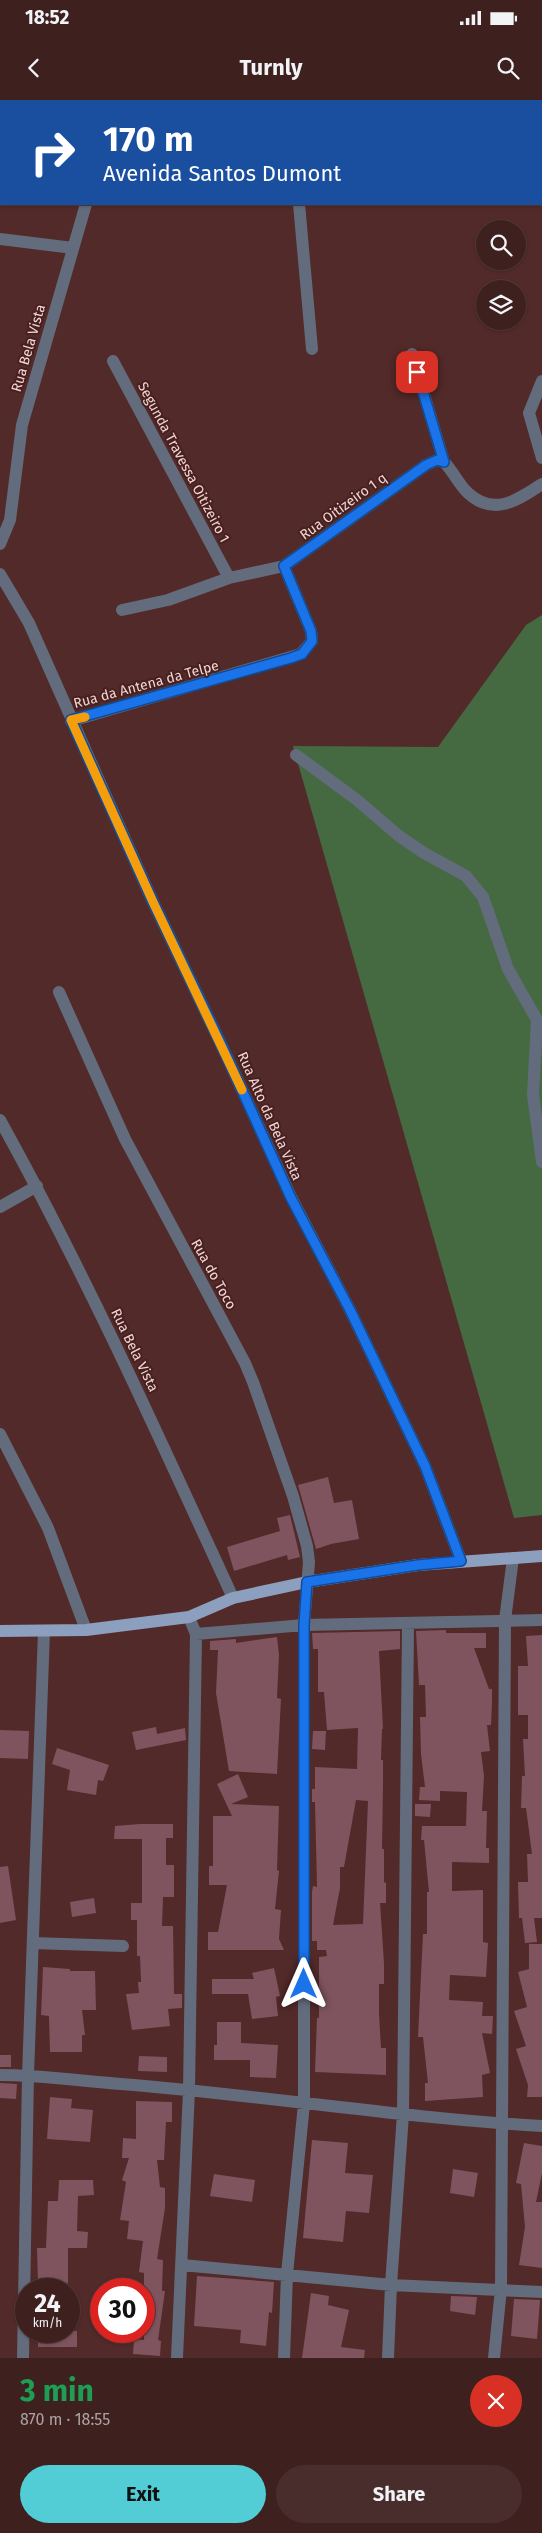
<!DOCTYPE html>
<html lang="en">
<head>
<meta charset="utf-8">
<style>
  :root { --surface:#3e201f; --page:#492d2c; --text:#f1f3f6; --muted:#ada3a4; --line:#573e3d; --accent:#52ccd5 }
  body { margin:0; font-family:"Fira Sans",sans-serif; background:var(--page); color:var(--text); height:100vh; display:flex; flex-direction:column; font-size:19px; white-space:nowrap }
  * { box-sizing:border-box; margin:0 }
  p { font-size:16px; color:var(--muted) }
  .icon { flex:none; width:28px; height:28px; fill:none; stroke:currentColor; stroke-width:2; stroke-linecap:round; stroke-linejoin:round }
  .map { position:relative; height:2258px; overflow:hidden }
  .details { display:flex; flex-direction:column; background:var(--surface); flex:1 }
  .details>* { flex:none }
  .top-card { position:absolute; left:0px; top:0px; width:542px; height:105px; box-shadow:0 1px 4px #0004,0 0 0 1px var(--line); background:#1a4fa0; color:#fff; overflow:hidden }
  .controls { position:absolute; left:476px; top:120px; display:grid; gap:10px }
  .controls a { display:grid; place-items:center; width:50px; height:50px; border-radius:50%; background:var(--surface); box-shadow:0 1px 4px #0004,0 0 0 1px var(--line); font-size:25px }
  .speed { position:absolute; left:15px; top:2178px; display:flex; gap:10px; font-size:25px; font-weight:700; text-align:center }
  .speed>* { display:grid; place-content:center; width:65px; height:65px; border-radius:50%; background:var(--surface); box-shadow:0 1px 4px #0004,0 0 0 1px var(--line); line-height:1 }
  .speed small { font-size:12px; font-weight:400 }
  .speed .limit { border:8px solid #d22; background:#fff; color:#111 }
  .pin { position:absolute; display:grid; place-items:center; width:42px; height:42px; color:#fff; margin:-21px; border-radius:10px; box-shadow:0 2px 8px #0006 }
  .me { position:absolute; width:55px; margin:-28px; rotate:0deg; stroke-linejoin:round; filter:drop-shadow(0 0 4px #0008) }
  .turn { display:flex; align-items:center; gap:18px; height:105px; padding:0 20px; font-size:22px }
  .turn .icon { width:65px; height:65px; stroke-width:2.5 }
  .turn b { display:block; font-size:35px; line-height:42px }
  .round { display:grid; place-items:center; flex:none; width:52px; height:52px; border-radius:26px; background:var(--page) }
  .headline { display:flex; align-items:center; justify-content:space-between; height:85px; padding:0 20px }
  h1 { font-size:30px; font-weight:700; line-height:38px; color:#1e9e55 }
  .cta { display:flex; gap:10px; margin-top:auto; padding:10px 20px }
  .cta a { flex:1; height:58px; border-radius:30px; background:var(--accent); color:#111; font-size:20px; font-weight:700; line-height:58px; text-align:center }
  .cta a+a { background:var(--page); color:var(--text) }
  .status { display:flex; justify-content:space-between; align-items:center; height:35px; padding:0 25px; background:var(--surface); direction:ltr }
  .status svg { height:14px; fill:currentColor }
  header { display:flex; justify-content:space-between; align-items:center; height:65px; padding:0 20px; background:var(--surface); font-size:22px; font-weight:700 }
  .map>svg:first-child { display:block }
  .green { fill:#456a42 }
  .building { fill:#7f545f; fill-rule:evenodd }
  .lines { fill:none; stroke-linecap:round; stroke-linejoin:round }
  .minor { stroke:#636c7c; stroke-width:12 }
  .major { stroke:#8d9fbf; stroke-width:12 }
  .route-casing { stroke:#114b97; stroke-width:12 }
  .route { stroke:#1a73e8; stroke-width:9 }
  .slow { stroke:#f59e0b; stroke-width:9 }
  .labels { text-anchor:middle; stroke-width:4; stroke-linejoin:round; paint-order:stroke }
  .street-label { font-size:14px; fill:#f1d6d4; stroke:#47201f }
</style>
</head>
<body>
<div class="status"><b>18:52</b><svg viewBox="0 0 49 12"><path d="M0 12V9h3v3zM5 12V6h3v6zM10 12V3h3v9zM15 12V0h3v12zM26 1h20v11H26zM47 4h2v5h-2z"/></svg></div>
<header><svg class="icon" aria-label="back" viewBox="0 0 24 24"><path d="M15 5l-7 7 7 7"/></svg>Turnly<svg class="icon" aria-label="search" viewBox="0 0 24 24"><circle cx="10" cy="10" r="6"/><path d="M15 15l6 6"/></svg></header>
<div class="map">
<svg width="542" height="2258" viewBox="0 0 542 2258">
  <rect width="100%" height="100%" fill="#522a29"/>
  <path class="green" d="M542,515V1415L514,1418L293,646L438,647L526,525Z"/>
  <path class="building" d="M328,1377L334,1403L352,1400L359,1439L331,1444L316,1449L298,1385Z
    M290,1415L300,1457L288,1460L287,1455L234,1471L227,1447L280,1431L277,1418Z
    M446,1530V1533H486V1548H474L489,1589H492V1602L491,1625H487L490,1651L481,1652L484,1676L482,1711H487L486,1748H489V1763L452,1762V1791L483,1790V1842L488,1843L486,1877L450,1875L449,1900L483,1902L482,1916H493L492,1934L482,1933L490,1973L482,1975L483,1997L425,2001V1983H428L423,1937H418L423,1834H427V1792H429L424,1740H421L422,1726H466L467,1692L440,1691V1701L419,1700L420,1687H425L421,1654L420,1617H426L425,1585H419L416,1531Z
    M400,1531V1549L379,1551L383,1629H382L381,1660H383V1684L382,1749H384V1782L386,1783V1803H380L384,1863V1884H379V1913L381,1948H386V1975L315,1972L317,1918H319V1857L327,1856L326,1850H317V1841H312V1792L313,1786L317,1787L315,1702H312V1689H315V1667L357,1669L358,1628L327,1630L324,1592H318V1549H313L312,1533ZM356,1700L368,1701L363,1824L333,1825L340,1788V1767H344Z
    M542,1535V1818H534L537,1842L525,1843L522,1818H519L518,1782H528L527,1754H532L526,1708H521L522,1676H525L523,1639H528V1615H518V1566H528L526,1536Z
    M277,1537L279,1555L277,1598L281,1599L277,1674L229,1671L216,1593L218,1550H210V1541L236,1539V1543Z
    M156,1627L157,1634L185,1628L186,1640L136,1650L132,1632Z
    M0,1630L29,1631L28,1659L0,1658Z
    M313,1631H326L325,1650L312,1649Z
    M57,1648L109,1665L103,1681L98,1680L96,1695L67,1690L70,1670L52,1664Z
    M238,1674L248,1697L231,1704L279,1706L277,1770L279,1771L275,1809L281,1810L279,1839L284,1850H208V1832H218L227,1785H209V1766H213V1716H232L217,1684Z
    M415,1704H431L430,1717L415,1716Z
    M140,1724H173V1738H166V1765H174V1797H163L162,1826H173L174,1894H182V1908L168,1909L170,1926L132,1930L126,1894L139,1893L138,1882H141L140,1856H137V1820H131V1803H142V1739H114L115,1726Z
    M8,1766L16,1820L0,1823V1767Z
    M94,1798L96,1813L72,1817L70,1802Z
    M529,1844H542V1997H527L528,1985L516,1949L526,1946L514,1911L527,1907L518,1872L529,1869Z
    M43,1867L70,1869V1871H95L96,1910H82L85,1935H82V1952H50L49,1916L41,1915Z
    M274,1868L280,1896L276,1897L278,1916L252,1919L248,1894H212V1879H254L252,1873Z
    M217,1922H241V1943L278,1945L276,1978L250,1977V1960H214V1945H217Z
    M0,1955H11V1967H0Z
    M139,1956L167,1957V1972L138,1971Z
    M0,1983L17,1984L16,1999L0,1998Z
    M50,1997L72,1999L71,2008L93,2010L90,2042L47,2039Z
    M136,2001L172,2002V2022H166L164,2060H157L160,2087L165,2088V2108L157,2159L163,2160L162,2191H165L158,2240L161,2241L160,2256L133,2254L134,2239L144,2240V2173L139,2172L143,2141L127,2139L129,2121L120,2120L126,2082L122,2080L129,2058H122L123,2038L136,2039Z
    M312,2040L348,2043L345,2073L373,2075L369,2113L346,2111L343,2142L303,2138Z
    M524,2043L542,2046V2073L536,2102H542V2168L519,2165L525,2127L521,2084L516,2083Z
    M453,2069L478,2073L474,2097L450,2093Z
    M214,2074L255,2080L252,2102L210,2096Z
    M59,2080H93L94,2095L78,2096L77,2131L88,2132L87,2148H68V2183H38L37,2148H46L48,2101H58Z
    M197,2176L274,2182L272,2213L269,2212L266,2246L240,2243L241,2230L194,2226Z
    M311,2193L329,2196L328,2205L349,2210L341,2247L365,2250L364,2258H302Z
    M451,2196L477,2197L475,2215L450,2211Z
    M514,2199L540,2200L537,2239L511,2236Z
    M38,2231H77V2247H38Z"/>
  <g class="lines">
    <path class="minor" d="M276,0L277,1
      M112,1V0
      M299,104L312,249
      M0,139L73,148
      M412,254L444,362
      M113,261L229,478
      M542,281L529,313L542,358
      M0,444L10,420L22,325L86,104
      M0,474L29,523L153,802L221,944L291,1097L350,1210L425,1366L461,1461
      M122,510L168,500L229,478L284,466L426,365L437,360L444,362C453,371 459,385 468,393C494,417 518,400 542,384
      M71,621L301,554L312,541L311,531L284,466
      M296,655L357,700L399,736L424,753L466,776L483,797L508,869L537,920L533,995L542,1062
      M59,892L125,1039L245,1263L253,1282L293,1396L307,1446L309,1462L304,1525V2004L287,2174L284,2258
      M0,1020C86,1175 159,1337 233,1498
      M0,1107L37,1086
      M0,1334L48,1428L86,1530
      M196,1534L304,1525L542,1520
      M33,1843L123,1846
      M0,1975C41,1975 80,1981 121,1984C261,1995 401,2018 542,2026
      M182,2165L391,2185L542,2192
      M23,2258L28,1975L44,1531
      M177,2258L189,1990L196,1534L189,1517
      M388,2258L391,2185L403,2014L408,1524
      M494,2258L501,2189L505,1520L513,1458"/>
    <path class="major" d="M0,1531L86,1530L189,1517L233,1498L307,1482L418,1465L542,1456"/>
  </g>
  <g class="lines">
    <g class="route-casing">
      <path id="route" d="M304,1884V1525L307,1482L418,1465L461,1461L425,1366L350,1210L291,1098L221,944L153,802L71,620L291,558L302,554L312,541L311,531L284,466L426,365L437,360L444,362L417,272"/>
    </g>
    <use href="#route" class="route"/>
    <path class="slow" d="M85,617L71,620L153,802L242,990"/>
  </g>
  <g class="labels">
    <g class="street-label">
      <text transform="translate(28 248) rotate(-74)" y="5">Rua Bela Vista</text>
      <text transform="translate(184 362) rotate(62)" y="5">Segunda Travessa Oitizeiro 1</text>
      <text transform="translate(343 406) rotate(-36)" y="5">Rua Oitizeiro 1 q</text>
      <text transform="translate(146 584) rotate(-15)" y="5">Rua da Antena da Telpe</text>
      <text transform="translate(270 1016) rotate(66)" y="5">Rua Alto da Bela Vista</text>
      <text transform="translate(214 1174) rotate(61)" y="5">Rua do Toco</text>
      <text transform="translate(135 1250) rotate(64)" y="5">Rua Bela Vista</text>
    </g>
  </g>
</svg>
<div class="controls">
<a><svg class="icon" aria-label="search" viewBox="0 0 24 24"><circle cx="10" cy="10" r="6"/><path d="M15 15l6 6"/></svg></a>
<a><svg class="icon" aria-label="layers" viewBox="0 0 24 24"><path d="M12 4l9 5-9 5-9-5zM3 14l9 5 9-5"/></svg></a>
</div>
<div class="speed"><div>24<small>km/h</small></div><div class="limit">30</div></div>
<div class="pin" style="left:417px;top:272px;background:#d93025"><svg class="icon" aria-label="arrive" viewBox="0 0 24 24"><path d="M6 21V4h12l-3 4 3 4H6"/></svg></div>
<svg class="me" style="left:304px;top:1884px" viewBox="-20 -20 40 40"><path d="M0-17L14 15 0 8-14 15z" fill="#1a73e8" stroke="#fff" stroke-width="4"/></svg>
<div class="top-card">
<div class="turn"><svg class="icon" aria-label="right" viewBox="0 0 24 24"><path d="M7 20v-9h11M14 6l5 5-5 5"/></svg><div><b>170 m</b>Avenida Santos Dumont</div></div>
</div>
</div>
<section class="details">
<div class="headline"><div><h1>3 min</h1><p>870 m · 18:55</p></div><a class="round" style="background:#d93025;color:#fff"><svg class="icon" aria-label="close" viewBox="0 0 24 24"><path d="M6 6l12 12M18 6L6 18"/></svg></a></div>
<div class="cta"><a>Exit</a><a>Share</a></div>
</section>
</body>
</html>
